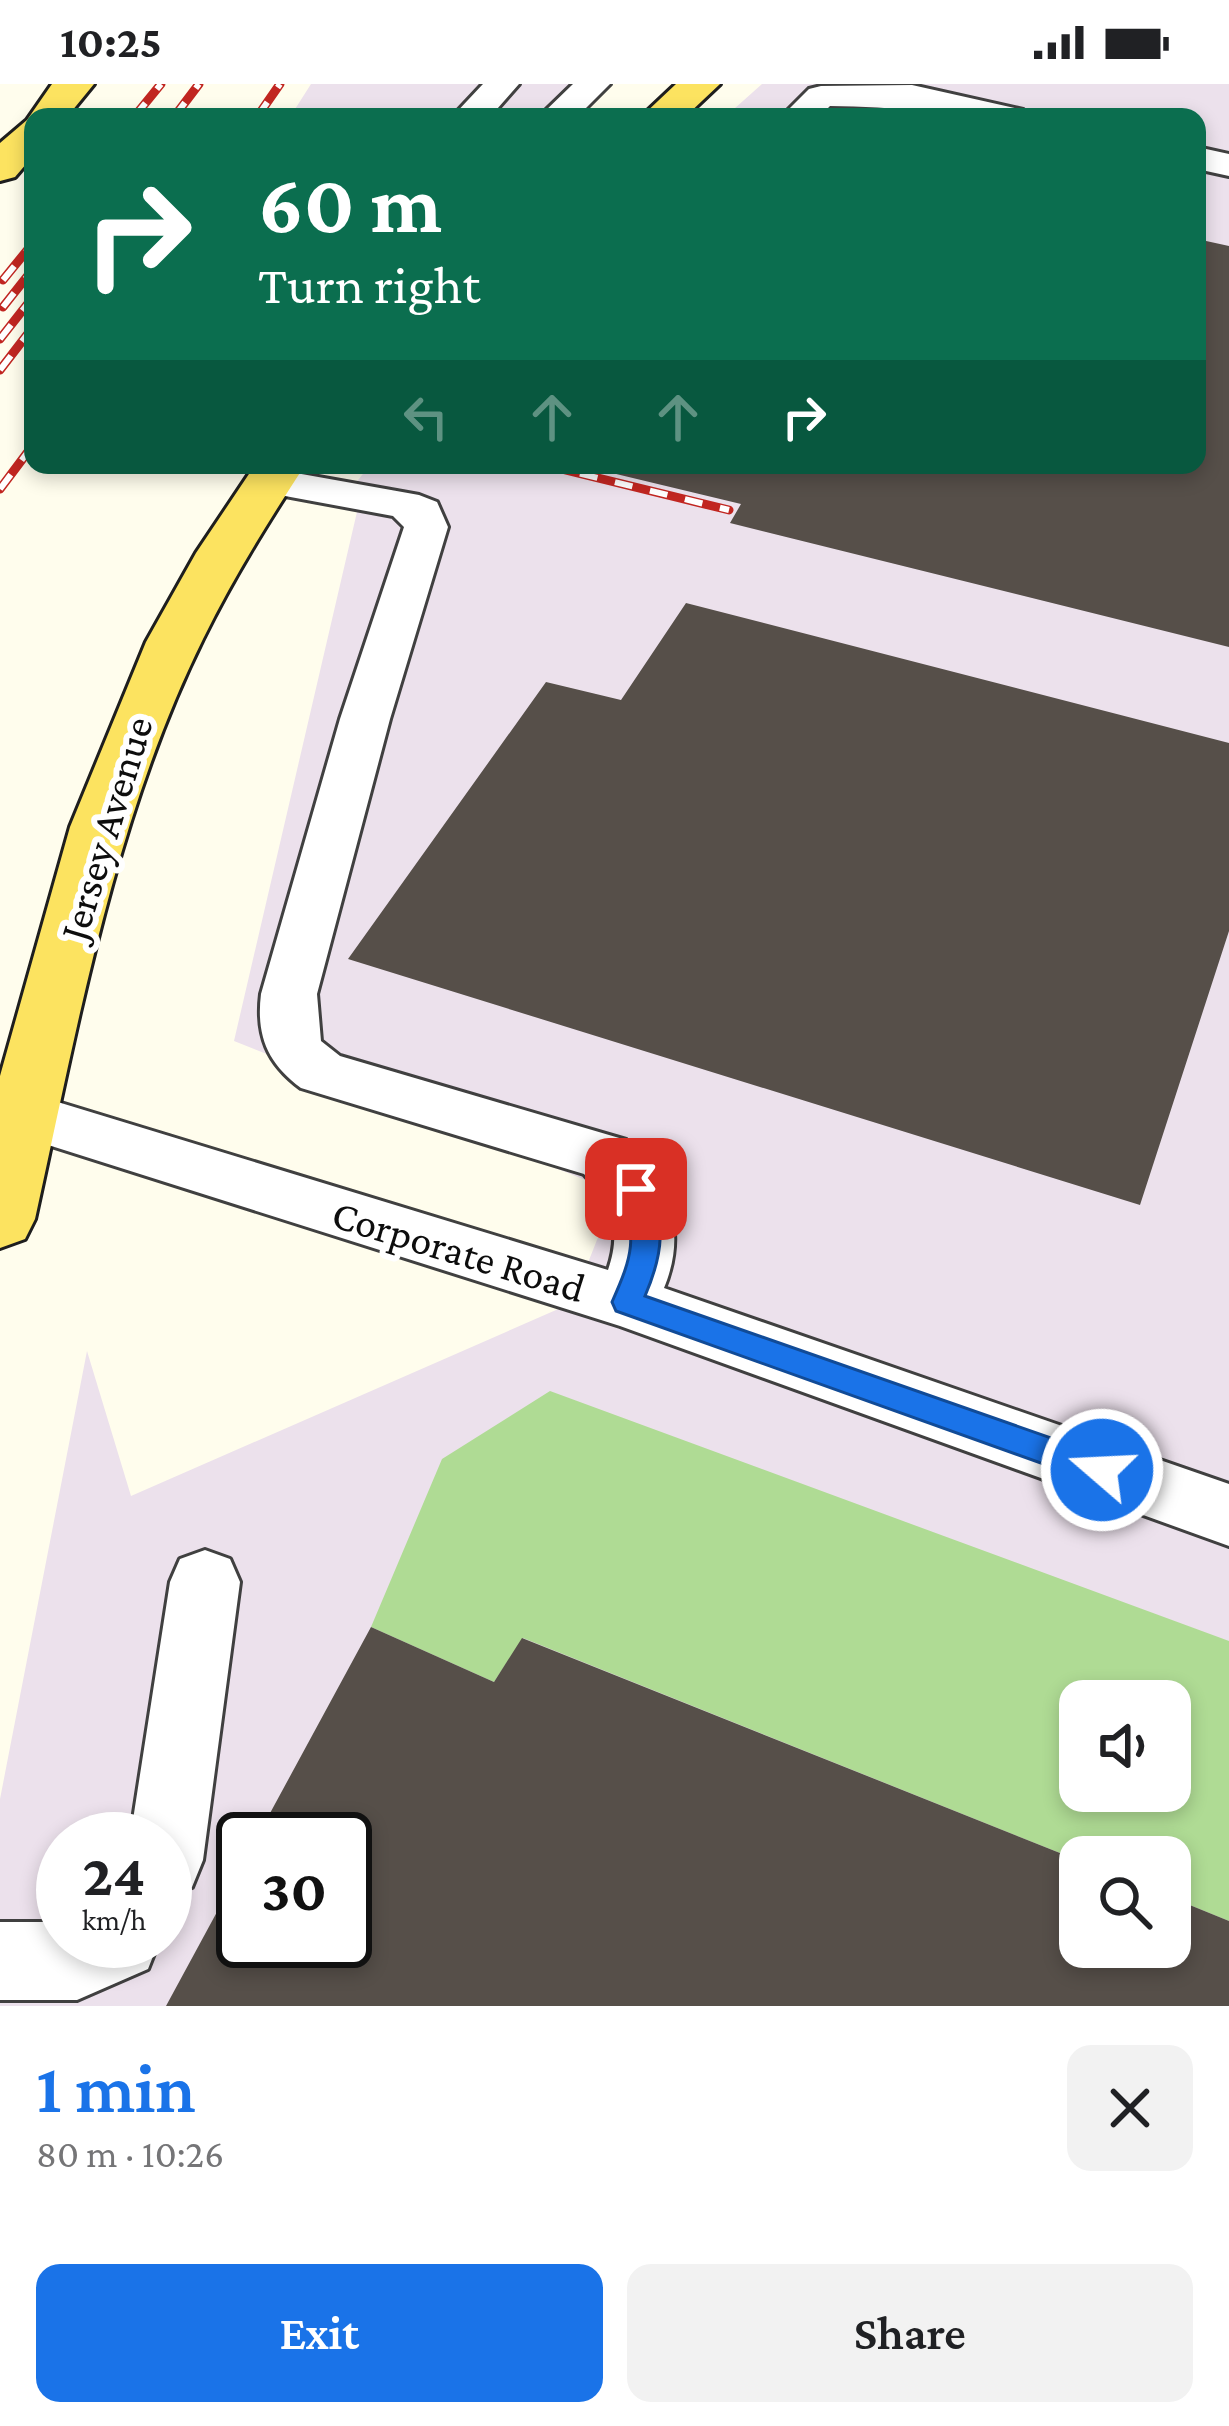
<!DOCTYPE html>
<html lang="en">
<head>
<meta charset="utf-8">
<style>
  :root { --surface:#fff; --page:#f2f2f2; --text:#202124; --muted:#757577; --accent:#1a73e8 }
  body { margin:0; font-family:"Crimson Pro",serif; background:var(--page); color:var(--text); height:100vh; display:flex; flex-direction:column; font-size:45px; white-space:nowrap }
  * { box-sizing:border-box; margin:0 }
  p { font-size:39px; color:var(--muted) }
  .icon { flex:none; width:66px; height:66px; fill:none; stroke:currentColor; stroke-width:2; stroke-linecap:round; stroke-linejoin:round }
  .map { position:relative; height:1922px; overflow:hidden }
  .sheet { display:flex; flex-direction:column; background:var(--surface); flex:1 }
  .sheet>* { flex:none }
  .guide { position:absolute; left:24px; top:24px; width:1182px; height:366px; border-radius:24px; box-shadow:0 6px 18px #0003; background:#0b6e4f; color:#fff; overflow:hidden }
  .controls { position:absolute; left:1059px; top:1596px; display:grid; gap:24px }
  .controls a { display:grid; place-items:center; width:132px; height:132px; border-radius:24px; background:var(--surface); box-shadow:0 6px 18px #0003; font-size:60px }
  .speed { position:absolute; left:36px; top:1728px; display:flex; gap:24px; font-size:60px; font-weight:700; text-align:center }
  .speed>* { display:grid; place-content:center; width:156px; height:156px; border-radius:50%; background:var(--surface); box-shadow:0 6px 18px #0003; line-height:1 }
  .speed small { font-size:30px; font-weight:400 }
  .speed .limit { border:6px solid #111; border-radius:18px; background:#fff; color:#111 }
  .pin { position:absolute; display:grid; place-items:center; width:102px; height:102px; color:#fff; margin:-51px; border-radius:24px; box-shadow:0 6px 18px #0006 }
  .me { position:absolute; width:132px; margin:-66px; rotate:289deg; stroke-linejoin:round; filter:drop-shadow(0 0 9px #0008) }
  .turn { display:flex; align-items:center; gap:42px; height:252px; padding:0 36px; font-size:54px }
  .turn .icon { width:156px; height:156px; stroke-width:2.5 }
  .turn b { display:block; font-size:84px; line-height:102px }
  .lanes { display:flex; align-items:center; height:114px; padding:0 36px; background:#0003; justify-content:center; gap:60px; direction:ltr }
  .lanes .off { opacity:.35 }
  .round { display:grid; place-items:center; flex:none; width:126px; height:126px; border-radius:24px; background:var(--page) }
  .headline { display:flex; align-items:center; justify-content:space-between; height:204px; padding:0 36px }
  h1 { font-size:72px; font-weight:600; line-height:90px; color:var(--accent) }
  .button { display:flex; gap:24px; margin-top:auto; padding:24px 36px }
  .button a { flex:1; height:138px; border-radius:24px; background:var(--accent); color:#fff; font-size:48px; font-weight:600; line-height:138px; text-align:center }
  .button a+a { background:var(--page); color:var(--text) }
  .status { display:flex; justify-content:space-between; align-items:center; height:84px; padding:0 60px; background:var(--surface); direction:ltr }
  .status svg { height:33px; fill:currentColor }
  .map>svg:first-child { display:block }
  .industrial { fill:#ece1ec; fill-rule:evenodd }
  .forest { fill:#afdb94; fill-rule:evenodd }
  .building { fill:#564f49 }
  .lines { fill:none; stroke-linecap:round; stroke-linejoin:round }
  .minor-casing { stroke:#404040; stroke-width:6 }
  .major-casing { stroke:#1e1e1e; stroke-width:6 }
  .minor { fill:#fff; fill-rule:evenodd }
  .major { fill:#fce360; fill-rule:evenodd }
  .rail-casing { stroke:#c12621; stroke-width:9 }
  .rail { stroke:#fff; stroke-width:6; stroke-dasharray:18; stroke-linecap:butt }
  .route { fill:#1a73e8; stroke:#114b97; stroke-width:3 }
  .labels { text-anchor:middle; stroke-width:12; stroke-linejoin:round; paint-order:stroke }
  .street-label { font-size:42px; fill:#0d0d0d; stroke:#fff }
</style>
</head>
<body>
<div class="status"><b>10:25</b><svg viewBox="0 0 49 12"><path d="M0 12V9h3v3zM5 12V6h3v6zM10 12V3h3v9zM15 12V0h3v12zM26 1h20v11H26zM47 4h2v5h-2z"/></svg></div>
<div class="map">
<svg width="1229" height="1922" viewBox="0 0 1229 1922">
  <rect width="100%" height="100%" fill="#fffded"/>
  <path class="industrial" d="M311,0H610L568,33H290Z
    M762,0H1229V1922H0V1715L87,1267L131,1412L572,1219L616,1108L234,957L360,415L347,410L370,381H1197V33H725ZM1080,1617H1170V1707H1080ZM63,1755H165V1857H63ZM243,1755H345V1857H243ZM1080,1773H1170V1863H1080Z"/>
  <path class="forest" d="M550,1307L1229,1557V1837L1170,1813V1773H1080V1777L523,1554L494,1598L371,1543L442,1375ZM1080,1617H1170V1707H1080Z"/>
  <path class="building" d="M1197,155L1229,162V563L730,439L741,420L612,389L618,381H1197Z
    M686,519L1229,659V847L1140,1121L348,875L546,598L621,616Z
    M371,1543L494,1598L522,1554L1080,1777V1863H1170V1813L1229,1837V1922H166L243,1780V1857H345V1755H256Z"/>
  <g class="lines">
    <g class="minor-casing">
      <path id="minor" d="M483,0H519L490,33H452Z
        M573,0H610L577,33H539Z
        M912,1L1023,26L1029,33C961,33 898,22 830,22L819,33H781L809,5L821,2Z
        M1197,63L1229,70V92L1197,85Z
        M268,384L419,411L437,418L448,443L390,635L317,910L321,957L340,972L626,1056C668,1101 688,1145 664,1204L1229,1400V1462L620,1242L4,1047L0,1023L4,1015L25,1008L608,1186C622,1145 612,1121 584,1090L301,1004C267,979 256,951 261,910L340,635L404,443L393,432L253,406L246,397L253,388Z
        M205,1466L230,1475L240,1498L203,1776L192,1803L165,1814V1755H130L170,1498L180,1475Z
        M0,1838H63V1857H159L148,1885L77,1916H0Z"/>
    </g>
    <g class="major-casing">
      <path id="major" d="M52,0H94L67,33H33V72L15,93L0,97V59L27,36Z
        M676,0H720L685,33H641Z
        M255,381H305C268,438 233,494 203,555C114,735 78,940 35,1135L25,1155L0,1164V992L70,743L146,558L196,469Z"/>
    </g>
    <use href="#minor" class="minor"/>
    <use href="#major" class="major"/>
    <g class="rail-casing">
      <path id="rail" d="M134,33L161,0
        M174,33L199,0
        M257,33L280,0
        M3,196L33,159
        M3,223L33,185
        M0,255L33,213
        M0,286L33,243
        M545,381L729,426
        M0,405L33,361"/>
    </g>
    <use href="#rail" class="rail"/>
  </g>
  <path class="route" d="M636,1093L646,1096C667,1139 663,1170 645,1212L1114,1376L1118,1386L1114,1396L1102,1401L616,1227L612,1218C633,1171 637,1155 621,1105Z"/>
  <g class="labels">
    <g class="street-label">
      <text transform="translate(105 744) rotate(-73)" y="15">Jersey Avenue</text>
      <text transform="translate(459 1166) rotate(17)" y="15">Corporate Road</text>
    </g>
  </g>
</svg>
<div class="controls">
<a><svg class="icon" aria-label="sound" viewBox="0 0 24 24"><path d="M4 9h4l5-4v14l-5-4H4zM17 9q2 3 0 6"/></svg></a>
<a><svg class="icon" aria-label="search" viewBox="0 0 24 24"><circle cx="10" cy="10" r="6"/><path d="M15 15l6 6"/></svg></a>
</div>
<div class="speed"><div>24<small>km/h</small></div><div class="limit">30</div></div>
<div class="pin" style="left:636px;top:1105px;background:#d93025"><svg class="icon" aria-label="arrive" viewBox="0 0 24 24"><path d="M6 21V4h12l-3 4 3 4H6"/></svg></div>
<svg class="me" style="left:1102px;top:1386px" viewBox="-20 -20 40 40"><circle r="17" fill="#1a73e8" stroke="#fff" stroke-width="3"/><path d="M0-11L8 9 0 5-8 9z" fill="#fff"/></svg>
<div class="guide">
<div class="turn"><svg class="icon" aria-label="right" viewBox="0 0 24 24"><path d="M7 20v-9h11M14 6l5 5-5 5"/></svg><div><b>60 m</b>Turn right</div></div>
<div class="lanes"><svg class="icon off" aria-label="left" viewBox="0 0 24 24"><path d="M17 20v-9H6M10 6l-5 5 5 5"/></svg><svg class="icon off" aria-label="ahead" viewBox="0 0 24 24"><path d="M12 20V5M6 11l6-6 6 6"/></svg><svg class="icon off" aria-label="ahead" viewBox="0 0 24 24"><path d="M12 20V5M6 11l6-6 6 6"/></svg><svg class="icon" aria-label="right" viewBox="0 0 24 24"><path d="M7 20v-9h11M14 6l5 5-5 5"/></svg></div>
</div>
</div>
<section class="sheet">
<div class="headline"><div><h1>1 min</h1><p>80 m · 10:26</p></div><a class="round"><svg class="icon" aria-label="close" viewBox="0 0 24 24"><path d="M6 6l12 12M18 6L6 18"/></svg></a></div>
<div class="button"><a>Exit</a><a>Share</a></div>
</section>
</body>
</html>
